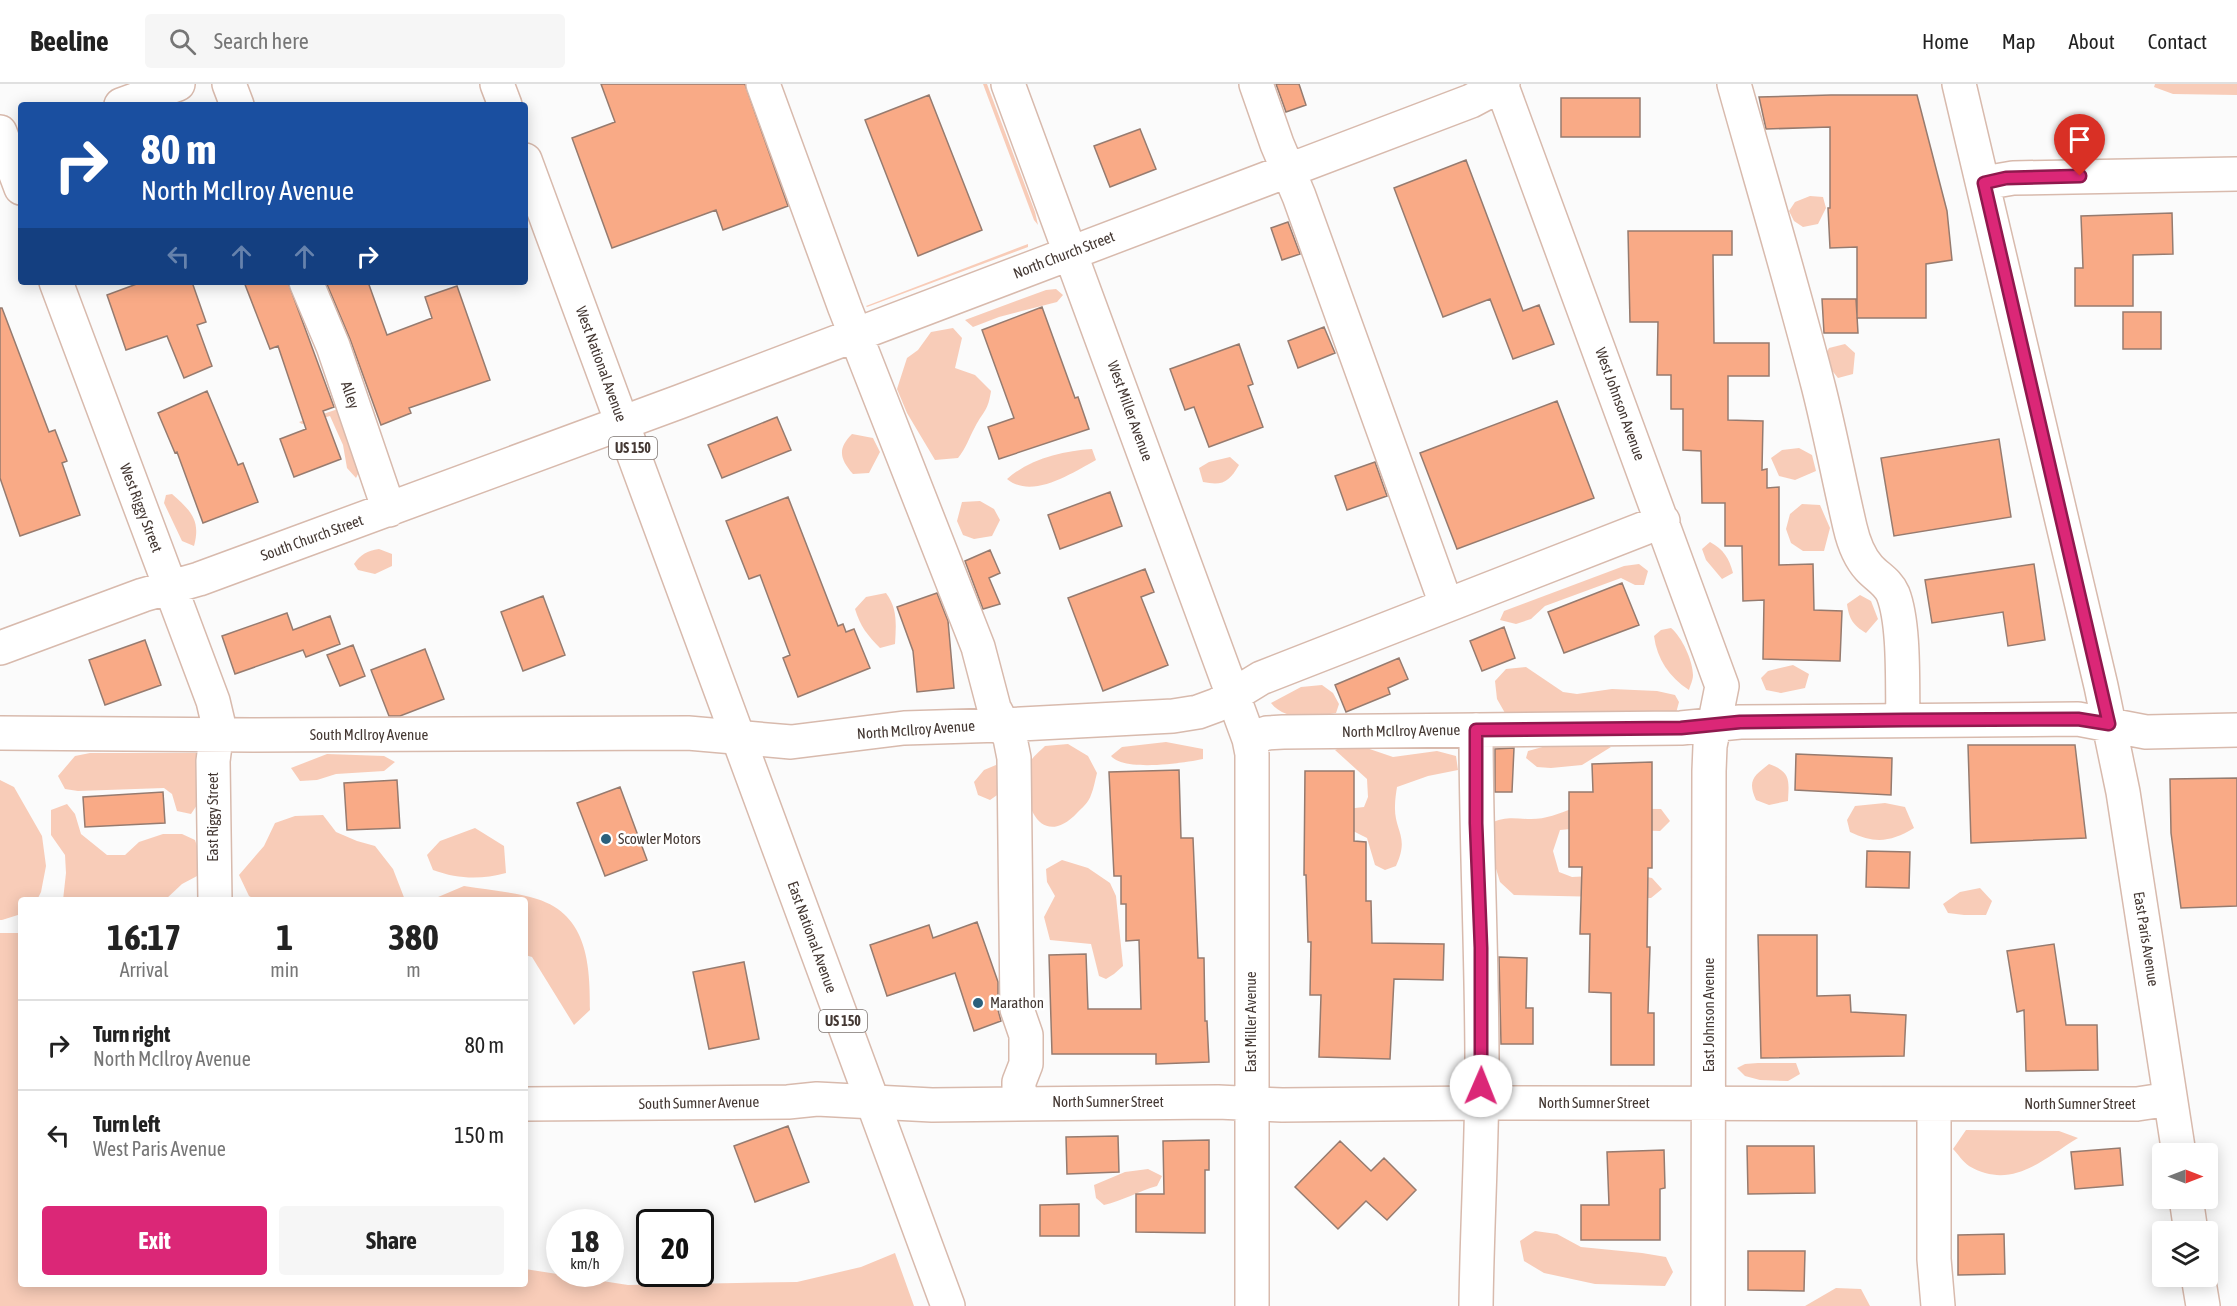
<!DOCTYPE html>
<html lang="en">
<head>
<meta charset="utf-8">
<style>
  :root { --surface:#fff; --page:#f6f6f6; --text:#222; --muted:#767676; --line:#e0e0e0; --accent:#db2777 }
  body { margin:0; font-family:"Asap Condensed",sans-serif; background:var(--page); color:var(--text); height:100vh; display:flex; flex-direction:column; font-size:22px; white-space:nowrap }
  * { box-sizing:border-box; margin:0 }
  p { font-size:20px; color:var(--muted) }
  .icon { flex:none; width:33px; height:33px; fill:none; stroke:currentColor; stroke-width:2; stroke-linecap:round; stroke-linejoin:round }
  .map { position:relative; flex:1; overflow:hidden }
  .details { position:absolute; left:18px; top:813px; width:510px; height:390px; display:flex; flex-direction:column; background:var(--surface); border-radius:6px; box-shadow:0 3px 15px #0003 }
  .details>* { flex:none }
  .hud { position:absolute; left:18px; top:18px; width:510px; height:183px; border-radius:6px; box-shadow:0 3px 15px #0003; background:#1a4fa0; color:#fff; overflow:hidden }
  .needle { width:39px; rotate:90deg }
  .buttons { position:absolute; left:2152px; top:1059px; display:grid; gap:12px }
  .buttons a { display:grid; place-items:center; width:66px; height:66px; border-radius:6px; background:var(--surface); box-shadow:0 3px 15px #0003; font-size:30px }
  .speed { position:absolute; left:546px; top:1125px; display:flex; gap:12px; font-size:30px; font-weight:700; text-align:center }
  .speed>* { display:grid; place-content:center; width:78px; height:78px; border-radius:50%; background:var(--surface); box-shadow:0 3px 15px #0003; line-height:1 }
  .speed small { font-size:15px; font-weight:400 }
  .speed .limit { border:3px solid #111; border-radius:9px; background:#fff; color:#111 }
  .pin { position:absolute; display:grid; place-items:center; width:51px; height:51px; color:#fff; margin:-62px -26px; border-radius:50% 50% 50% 0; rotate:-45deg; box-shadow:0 0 6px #0007 }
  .pin .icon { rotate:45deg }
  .me { position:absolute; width:66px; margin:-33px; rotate:1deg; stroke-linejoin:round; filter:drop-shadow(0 0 4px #0008) }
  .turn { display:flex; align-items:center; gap:21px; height:126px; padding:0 24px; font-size:27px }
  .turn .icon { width:78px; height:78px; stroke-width:2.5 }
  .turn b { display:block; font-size:42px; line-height:51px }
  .lanes { display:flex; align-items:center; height:57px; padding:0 24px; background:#0003; justify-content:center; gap:30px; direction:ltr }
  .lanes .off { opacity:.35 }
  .eta { display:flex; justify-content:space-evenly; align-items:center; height:102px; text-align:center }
  .eta b { font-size:36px; font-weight:700; line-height:42px }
  .button { display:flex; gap:12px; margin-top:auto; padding:12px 24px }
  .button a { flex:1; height:69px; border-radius:6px; background:var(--accent); color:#fff; font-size:24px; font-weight:700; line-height:69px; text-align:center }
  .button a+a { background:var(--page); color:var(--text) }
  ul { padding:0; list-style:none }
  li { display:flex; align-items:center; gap:18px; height:90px; padding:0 24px; border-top:2px solid var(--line) }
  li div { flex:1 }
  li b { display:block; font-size:22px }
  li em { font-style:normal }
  header { display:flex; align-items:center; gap:36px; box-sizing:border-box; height:84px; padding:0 30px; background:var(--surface); border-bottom:2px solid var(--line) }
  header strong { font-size:28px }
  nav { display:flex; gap:33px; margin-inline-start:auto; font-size:21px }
  .search { width:420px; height:54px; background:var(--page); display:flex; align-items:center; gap:15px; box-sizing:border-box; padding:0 21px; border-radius:6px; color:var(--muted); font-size:22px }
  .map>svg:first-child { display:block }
  .green { fill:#f8ccb8 }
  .building { fill:#f9aa86; stroke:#967b6f; stroke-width:1.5 }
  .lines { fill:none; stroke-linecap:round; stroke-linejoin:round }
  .minor-casing { stroke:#d8baad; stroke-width:36 }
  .major-casing { stroke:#d8baad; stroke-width:36 }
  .minor { stroke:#fff; stroke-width:33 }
  .major { stroke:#fff; stroke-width:33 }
  .route-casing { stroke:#8e194d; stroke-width:15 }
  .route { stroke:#db2777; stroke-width:10 }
  .poi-dot { fill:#2c607c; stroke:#fff; stroke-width:2 }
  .labels { text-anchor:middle; stroke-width:5; stroke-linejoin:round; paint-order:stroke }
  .shield { fill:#fff; stroke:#7c7470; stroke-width:1.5 }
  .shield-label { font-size:14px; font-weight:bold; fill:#443833 }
  .street-label { font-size:15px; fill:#443833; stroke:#fff }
  .poi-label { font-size:15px; fill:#443833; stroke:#fff; text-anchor:start }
</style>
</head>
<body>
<header>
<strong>Beeline</strong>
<div class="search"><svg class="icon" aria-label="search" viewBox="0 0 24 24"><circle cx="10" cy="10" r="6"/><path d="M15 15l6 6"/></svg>Search here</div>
<nav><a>Home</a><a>Map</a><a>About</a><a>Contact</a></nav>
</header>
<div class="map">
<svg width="2237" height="1222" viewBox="0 0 2237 1222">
  <rect width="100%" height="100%" fill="#fbfbfb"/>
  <path class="green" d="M983,0H987L1035,128L1038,141L1034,136Z
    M2155,0H2237V11L2173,10L2154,3Z
    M1810,112L1823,113L1826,124L1818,140L1803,143L1794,137L1789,127L1795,118Z
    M1028,160V163L867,223L866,222Z
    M1056,205L1063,211L1057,218L999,233L973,243L965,236L1046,206Z
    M953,244L962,254L955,284L975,291L991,307C988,327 984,326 975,343C969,354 966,364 958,374L935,376L907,329L897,305L907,274L918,266L931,248Z
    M1845,260L1855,269L1853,290L1838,294L1830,284L1825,272L1829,264Z
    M338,325L362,382L356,394L347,384L343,361L330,332L302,340L299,338Z
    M852,350L873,354L880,368L869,389L853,390C840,375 837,365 852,350Z
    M1799,364L1812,371L1816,387L1795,396L1779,392L1771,374L1782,366Z
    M1092,365L1096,376C1072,389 1032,416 1007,395C1029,375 1063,367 1092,365Z
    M1230,373L1239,381C1229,398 1223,402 1203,398L1199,384L1209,378Z
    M172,410C191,427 201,436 194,462L182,457L164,419L166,411Z
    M980,417L994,425L1000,436L992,452L974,455L963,451L957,437L962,418Z
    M1802,420L1820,421L1830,444L1824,467H1803L1791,459L1786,445L1790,430Z
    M1710,458C1724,466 1729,474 1733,489L1722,495L1706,476L1702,465Z
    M379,465L392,470V482L375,490L358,486L354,480C361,470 367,467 379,465Z
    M1639,480L1648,487L1644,501H1635L1621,494L1545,522L1531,535L1516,540L1500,536L1504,527L1624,482Z
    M886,509C898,525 896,541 895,560L880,564C868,552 860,542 855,525L866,513Z
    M1860,511L1871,517L1878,535L1866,549C1853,541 1849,535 1847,520Z
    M1671,544C1682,553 1693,577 1693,591C1693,596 1690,602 1689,606C1669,593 1657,575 1654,552L1661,546Z
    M1793,581L1809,590L1805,604L1781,609L1766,606L1761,594L1768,587Z
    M1526,583L1563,608L1577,610L1612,605L1657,607L1675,611L1679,618L1676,629H1505L1497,615L1495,597L1506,585Z
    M1322,601L1333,609L1339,620L1336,629C1314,633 1286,638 1271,619L1301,603Z
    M1564,657L1602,660L1611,663L1582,681L1551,684L1537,683L1526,674L1528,667Z
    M1166,658L1203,665V675C1184,679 1124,688 1111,672L1122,663Z
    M1352,659L1393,673L1437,667L1456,672L1458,686L1428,692L1397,703C1396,709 1395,716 1395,722C1394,747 1410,752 1396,782L1385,786L1375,781L1367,754L1353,747L1346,725L1364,723L1368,713L1367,695L1335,666Z
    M1068,660L1088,672L1097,689C1095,696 1094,704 1091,711C1089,718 1082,724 1077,729C1039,769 1018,713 1030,679C1032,673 1040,667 1045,662Z
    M90,669H196L200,685L201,715L191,730L177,727L172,710L164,704L78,707L65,705L58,692L75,672Z
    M327,670L384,672L395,678L384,687L336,690L317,696L300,697L291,684Z
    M1769,680C1791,688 1789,696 1788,717L1769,721L1756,716C1747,696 1754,692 1769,680Z
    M996,681L1003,689V707L990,716L978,711L974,698L984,686Z
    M0,696L14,703L42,752L46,782L41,808L37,816H21V830L2,836H0Z
    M1885,719L1905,723L1914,744C1891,758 1875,760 1850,748L1847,736L1855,722Z
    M67,720L75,730L81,750L107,771H125L139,758L163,750H182L195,756L200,771L199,791L182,800L165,816H63L66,789L65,771L51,751V726Z
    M1573,724L1661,725L1670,737L1660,747L1582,744L1560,746L1553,767L1559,788L1572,793L1630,790L1652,794L1662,805L1651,814L1514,811L1500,798L1494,778L1492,739C1505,732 1516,735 1531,735C1546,735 1559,730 1573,724Z
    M323,731L336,748L357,757L375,762L393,785L405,816H256L249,812L239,791L264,762L275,739L295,732Z
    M475,744L504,762L506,789C480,796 458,795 433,786L427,771L440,757Z
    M1062,776L1088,784L1110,799L1116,812L1123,882L1114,890L1106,895L1099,892L1091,860L1050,856L1044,833L1055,812L1047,798L1046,785Z
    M464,802C488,806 515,808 537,815C588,831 590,881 590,926L574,941L532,873L525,871V816H431Z
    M1980,804L1992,817L1986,831H1964L1948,829L1943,820L1960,808Z
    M0,849H21V1200H525V1185L628,1201L797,1198L861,1183L895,1169L914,1222H0Z
    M1758,979H1796L1800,990L1788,997L1760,996L1745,992L1737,984L1745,980Z
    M1966,1046L2059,1047L2078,1054C2043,1075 2012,1107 1969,1082C1963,1078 1958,1070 1953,1065Z
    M1148,1085L1162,1092L1157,1102C1139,1107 1122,1117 1104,1121L1096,1114L1094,1101L1125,1088Z
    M1535,1147L1557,1150L1581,1163L1642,1169L1666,1173L1673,1188L1665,1202L1595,1200L1544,1189L1524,1177L1520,1157Z
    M1836,1204L1861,1205L1870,1222H1805Z"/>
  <path class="building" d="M601,0H745L788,122L723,146L716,126L612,164L572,54L615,38Z
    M1276,0H1299L1306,21L1286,28Z
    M929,11L982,146L918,172L865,36Z
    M1831,11H1917L1947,127L1952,176L1926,180V234H1857V163L1830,164L1828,124H1830V43L1766,45L1759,13Z
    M1561,14H1640V53H1561Z
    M1140,45L1156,85L1110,103L1094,62Z
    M1466,76L1523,227L1539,221L1554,260L1513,275L1490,215L1443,233L1394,104Z
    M2172,129L2173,170L2133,171V222H2075V184H2083L2081,132Z
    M1288,138L1300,170L1282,176L1271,144Z
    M1628,147H1732V171H1713L1714,259H1769V292H1728V336L1763,337L1762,386L1767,385V404L1779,403V481L1813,480L1814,526L1842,527L1840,577L1763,575L1764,516L1743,517L1742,462H1725V419H1702L1701,367L1683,366V325H1671V291H1657L1658,238H1630Z
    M142,198H192L206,238L197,241L212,282L184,294L167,252L126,266L107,211Z
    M244,198H288L334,323L323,327L341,375L294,393L280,355L306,345L278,262L270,265Z
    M326,198H368L387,251L432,234L425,213L457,202L490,296L409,324L411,329L381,341L350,255Z
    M1822,215H1856L1858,249H1824Z
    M1042,223L1075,314L1078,313L1089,345L999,375L988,343L1014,334L982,246Z
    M0,224H2L49,348L55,346L67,377L62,379L80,431L20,452L0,394Z
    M2123,228H2161V265H2123Z
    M1324,243L1335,269L1298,284L1288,257Z
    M1239,260L1253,300L1248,302L1263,343L1209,363L1194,323L1185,326L1170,285Z
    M207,307L238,381L243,379L258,418L203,439L177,368L175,369L158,329Z
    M1557,317L1594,414L1457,465L1420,369Z
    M777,333L791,366L722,394L708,361Z
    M1999,355L2011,433L1894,452L1881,374Z
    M1375,378L1387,412L1347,426L1335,392Z
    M1110,408L1122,442L1060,465L1048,431Z
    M788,413L838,542L843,540L846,548L854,545L870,584L798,613L783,574L790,571L760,491L749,495L726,437Z
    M990,466L1000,489L989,494L1000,520L983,525L965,477Z
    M2034,480L2045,556L2008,562L2003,528L1932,539L1925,496Z
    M1145,485L1154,508L1141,513L1168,581L1103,607L1068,514Z
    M1622,499L1639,541L1564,569L1548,528Z
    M937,509L948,537L954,604L917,608L913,567L897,523Z
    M543,512L565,571L523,587L501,528Z
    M287,529L293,546L330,532L340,560L306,573L303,566L235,590L222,552Z
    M1504,543L1515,574L1482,587L1470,557Z
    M145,556L161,601L105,621L89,576Z
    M353,561L365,592L340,602L327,571Z
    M425,565L444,615L400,632H389L371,586Z
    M1399,574L1408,595L1388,604L1390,610L1346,628L1335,601Z
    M1968,661H2075L2086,754L1971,759Z
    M1514,664L1512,708H1495V665Z
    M1796,670L1892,674L1891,711L1795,706Z
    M1652,678V784H1648L1647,863H1650L1648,929H1654V981H1611V909L1589,908L1590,850H1580L1582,783H1569V708H1593L1592,680Z
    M1179,686L1181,754H1193L1198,874H1204L1205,937H1207L1209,978L1156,980V970H1052L1049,871L1086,870L1088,925H1141L1139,856L1126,857V820H1121V792H1114L1109,688Z
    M1305,687H1354V757L1366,758V817H1371L1372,859L1444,860L1443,896L1394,895L1390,975L1319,973L1321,911H1310L1311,858H1308L1306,791H1304Z
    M2237,694V822L2181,824L2171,749L2170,695Z
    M397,696L400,744L347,746L344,699Z
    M620,703L647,776L605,792L577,719Z
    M163,708L165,739L85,743L83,713Z
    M1867,767L1910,768L1909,804L1866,803Z
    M977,838L998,898V926L1001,937L974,947L955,889L887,912L870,861L929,841L933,854Z
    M1758,851H1817V912L1850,911L1851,928L1906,931L1904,972L1761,974Z
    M2054,860L2066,941H2097L2098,986L2026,987L2024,926L2017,928L2007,867Z
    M1499,873L1527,874L1526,924H1533V960H1501Z
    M744,878L759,955L709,965L693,888Z
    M788,1042L809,1098L755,1118L734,1062Z
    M1118,1052L1119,1088L1067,1090L1066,1053Z
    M1209,1056V1086H1205V1149L1136,1148V1110H1164L1163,1057Z
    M1340,1057L1371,1087L1384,1074L1416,1106L1387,1136L1366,1117L1338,1145L1295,1103Z
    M1747,1062H1814L1815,1109L1748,1110Z
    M2120,1064L2123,1101L2075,1105L2071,1068Z
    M1664,1066L1665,1104L1660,1105V1156H1581V1121H1609L1607,1068Z
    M1079,1120V1152H1040V1121Z
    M2004,1150L2005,1190L1958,1191V1151Z
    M1748,1167H1805L1804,1207L1748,1206Z"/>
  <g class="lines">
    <g class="minor-casing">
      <path id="minor" d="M229,0L237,21
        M763,0L845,224L978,563L994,624L1010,654L1014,674L1017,925L1026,951V980L1019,998V1019
        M1008,0L1249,655L1252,670V1222
        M1256,0L1277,60L1299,112L1446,520
        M1501,0L1722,602L1710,662L1709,687L1708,1222
        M1734,0C1762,100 1792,200 1818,301C1830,348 1839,396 1850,443C1853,456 1859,473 1869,484C1877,493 1888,498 1893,510C1905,541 1902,602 1903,636
        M1959,0L2101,602L2123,708L2179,1070
        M121,21L178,0
        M0,48L21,104
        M1984,99L2013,94L2237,90
        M56,198L213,617L218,638L213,677L215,816
        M306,198L333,262L389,426
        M0,564L143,511L199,495L679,318L1471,17L1503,0
        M0,649L253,651L688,649L791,658L904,644L1003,641L1173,632L1198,628L1217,621L1261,594L1663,437
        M1249,655L1267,649L1283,648L1681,644L1740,638L2078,635L2146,648L2237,646
        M525,1020L788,1018L817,1015L932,1021L1218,1018L1282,1021L1481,1019L2137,1020L2170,1015
        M1934,1020V1175L1938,1222
        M2186,1114L2191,1148
        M2198,1192L2203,1222
        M1476,1222C1477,1142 1482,1062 1482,982C1482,869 1476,758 1476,646"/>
    </g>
    <g class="major-casing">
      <path id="major" d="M497,0L505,21
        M525,76L948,1222"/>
    </g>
    <use href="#minor" class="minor"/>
    <use href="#major" class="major"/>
  </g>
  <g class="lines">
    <g class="route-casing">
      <path id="route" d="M1481,1002V864L1476,739V646L1681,644L1740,638L1903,636L2078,635L2109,640L1984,99L2006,94L2080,92"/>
    </g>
    <use href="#route" class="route"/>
  </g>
  <g class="poi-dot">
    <circle cx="606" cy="755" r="6"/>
    <circle cx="978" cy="919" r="6"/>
  </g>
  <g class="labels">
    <g class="shield">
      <rect x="609" y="353" width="48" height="22" rx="4.5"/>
      <rect x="819" y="926" width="48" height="22" rx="4.5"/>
    </g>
    <g class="shield-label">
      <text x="633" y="369">US 150</text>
      <text x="843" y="942">US 150</text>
    </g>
    <g class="street-label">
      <text transform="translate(1064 171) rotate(-21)" y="5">North Church Street</text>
      <text transform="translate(601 280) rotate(70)" y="5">West National Avenue</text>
      <text transform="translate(350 311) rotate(71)" y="5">Alley</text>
      <text transform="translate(1620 320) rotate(70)" y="5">West Johnson Avenue</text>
      <text transform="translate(1130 327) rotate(70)" y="5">West Miller Avenue</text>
      <text transform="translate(141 424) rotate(69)" y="5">West Riggy Street</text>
      <text transform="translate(312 454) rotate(-20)" y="5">South Church Street</text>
      <text transform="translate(916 646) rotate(-4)" y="5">North McIlroy Avenue</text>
      <text transform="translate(1401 647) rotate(-1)" y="5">North McIlroy Avenue</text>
      <text x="369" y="656">South McIlroy Avenue</text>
      <text transform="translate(213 733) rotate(-90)" y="5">East Riggy Street</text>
      <text transform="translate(812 853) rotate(70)" y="5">East National Avenue</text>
      <text transform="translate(2146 855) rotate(81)" y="5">East Paris Avenue</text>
      <text transform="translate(1709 931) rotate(-90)" y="5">East Johnson Avenue</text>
      <text transform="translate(1251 938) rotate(-90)" y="5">East Miller Avenue</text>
      <text x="1108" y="1023">North Sumner Street</text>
      <text transform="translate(699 1019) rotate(-1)" y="5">South Sumner Avenue</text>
      <text x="1594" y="1024">North Sumner Street</text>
      <text x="2080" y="1025">North Sumner Street</text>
    </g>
    <g class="poi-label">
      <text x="618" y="760">Scowler Motors</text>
      <text x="990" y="924">Marathon</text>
    </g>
  </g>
</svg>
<div class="buttons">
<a><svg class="needle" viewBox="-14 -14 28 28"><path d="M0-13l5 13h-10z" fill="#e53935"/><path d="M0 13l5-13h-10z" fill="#767676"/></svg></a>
<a><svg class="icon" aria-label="layers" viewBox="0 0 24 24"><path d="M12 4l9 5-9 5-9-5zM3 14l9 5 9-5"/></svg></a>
</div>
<div class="speed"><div>18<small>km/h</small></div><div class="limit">20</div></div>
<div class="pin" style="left:2080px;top:92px;background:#d93025"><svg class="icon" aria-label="arrive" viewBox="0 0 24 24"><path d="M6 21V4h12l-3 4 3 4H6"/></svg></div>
<svg class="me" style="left:1481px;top:1002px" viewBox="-20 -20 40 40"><circle r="19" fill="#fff"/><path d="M0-13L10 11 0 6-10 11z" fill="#db2777"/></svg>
<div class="hud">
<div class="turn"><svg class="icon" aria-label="right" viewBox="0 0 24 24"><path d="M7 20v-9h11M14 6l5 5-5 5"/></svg><div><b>80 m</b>North McIlroy Avenue</div></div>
<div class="lanes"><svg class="icon off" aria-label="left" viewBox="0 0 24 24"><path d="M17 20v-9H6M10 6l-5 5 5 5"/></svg><svg class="icon off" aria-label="ahead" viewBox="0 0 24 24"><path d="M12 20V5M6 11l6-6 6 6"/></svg><svg class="icon off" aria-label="ahead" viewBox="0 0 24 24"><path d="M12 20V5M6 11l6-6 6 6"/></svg><svg class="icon" aria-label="right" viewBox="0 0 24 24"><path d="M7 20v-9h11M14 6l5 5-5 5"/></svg></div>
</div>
<section class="details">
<div class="eta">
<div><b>16:17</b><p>Arrival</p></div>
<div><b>1</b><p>min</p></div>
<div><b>380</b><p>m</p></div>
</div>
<ul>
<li><svg class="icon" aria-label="right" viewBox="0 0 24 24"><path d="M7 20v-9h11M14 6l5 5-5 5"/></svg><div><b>Turn right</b><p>North McIlroy Avenue</p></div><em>80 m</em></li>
<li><svg class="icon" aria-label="left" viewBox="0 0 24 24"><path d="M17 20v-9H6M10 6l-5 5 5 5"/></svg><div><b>Turn left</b><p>West Paris Avenue</p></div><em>150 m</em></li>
</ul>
<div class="button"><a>Exit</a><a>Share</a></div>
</section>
</div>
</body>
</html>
